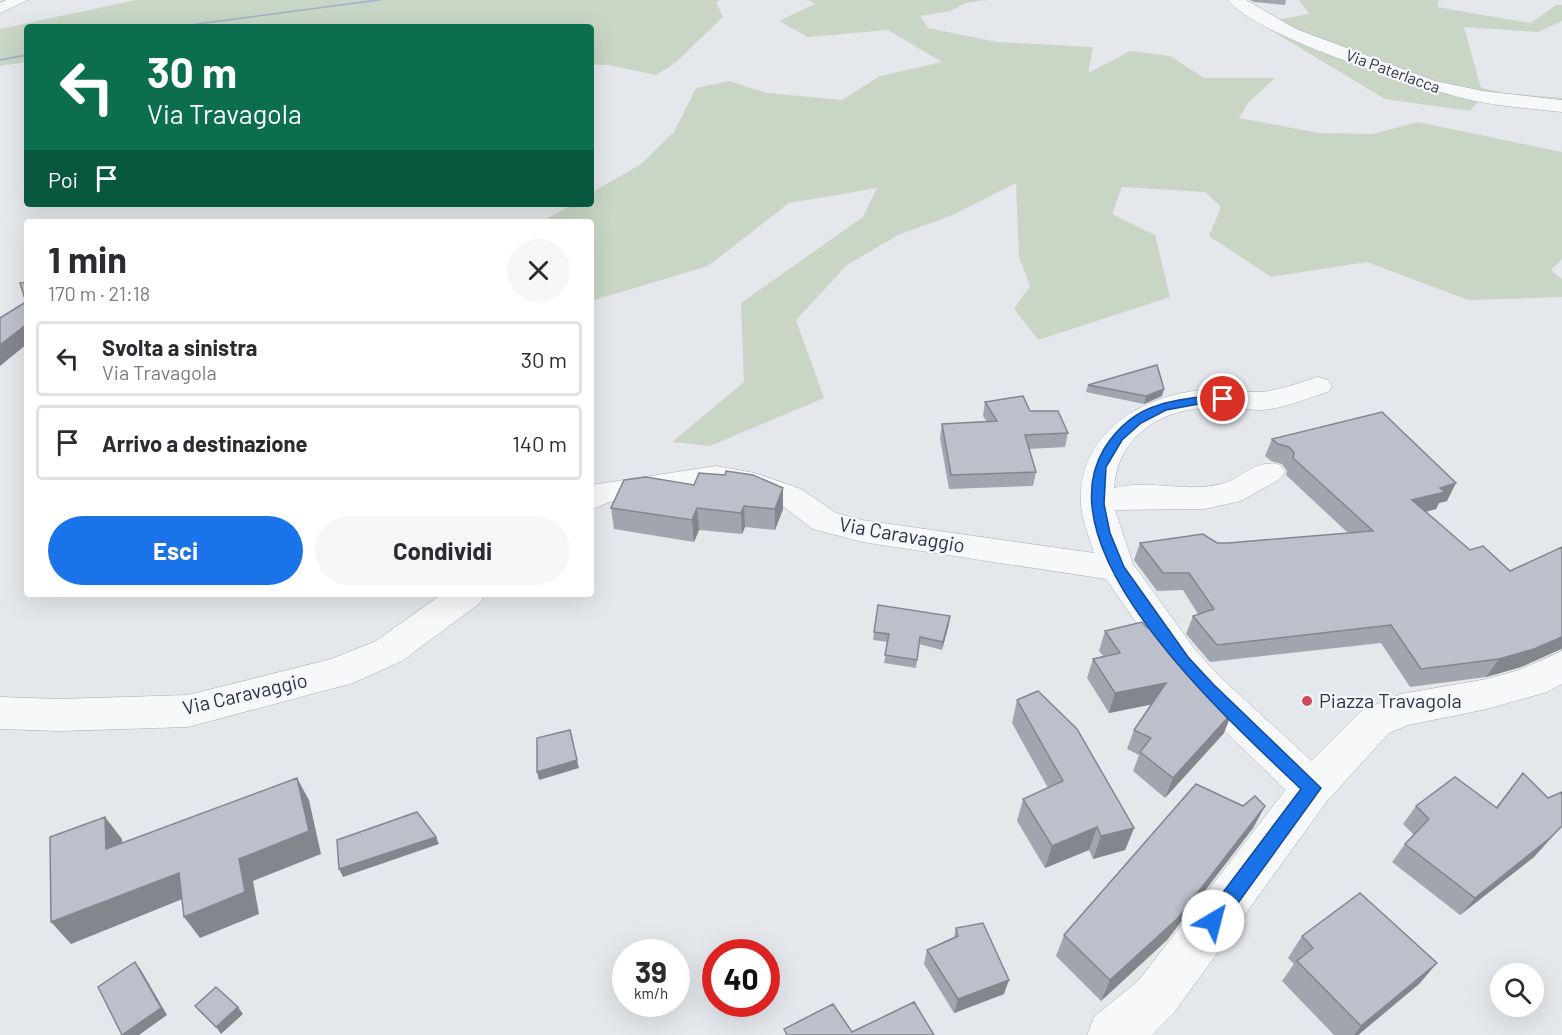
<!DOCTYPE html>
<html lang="it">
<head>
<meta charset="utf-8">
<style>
  :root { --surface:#fff; --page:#f7f7f7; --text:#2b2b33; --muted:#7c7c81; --line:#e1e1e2; --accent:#1a73e8 }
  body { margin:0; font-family:Barlow,sans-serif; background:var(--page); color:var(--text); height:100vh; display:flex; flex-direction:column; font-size:22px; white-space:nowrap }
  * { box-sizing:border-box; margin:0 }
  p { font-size:20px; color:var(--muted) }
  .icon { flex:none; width:33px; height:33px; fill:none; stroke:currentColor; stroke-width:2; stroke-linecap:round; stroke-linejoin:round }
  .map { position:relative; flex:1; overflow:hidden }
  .side { position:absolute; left:24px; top:219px; width:570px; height:378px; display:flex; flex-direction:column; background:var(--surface); border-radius:6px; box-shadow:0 6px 24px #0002 }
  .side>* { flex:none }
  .guide { position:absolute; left:24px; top:24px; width:570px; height:183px; border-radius:6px; box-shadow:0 6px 24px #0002; background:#0b6e4f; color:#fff; overflow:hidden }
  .fabs { position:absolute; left:1490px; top:963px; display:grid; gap:12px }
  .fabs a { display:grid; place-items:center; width:54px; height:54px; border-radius:50%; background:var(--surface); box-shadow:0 6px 24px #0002; font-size:30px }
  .speed { position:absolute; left:612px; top:939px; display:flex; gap:12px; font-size:30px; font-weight:700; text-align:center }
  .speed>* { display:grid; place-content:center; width:78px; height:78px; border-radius:50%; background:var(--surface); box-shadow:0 6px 24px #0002; line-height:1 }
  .speed small { font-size:15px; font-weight:400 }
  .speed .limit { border:9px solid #d22; background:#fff; color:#111 }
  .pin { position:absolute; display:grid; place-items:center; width:51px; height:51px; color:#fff; margin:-26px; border:3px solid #fff; border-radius:50%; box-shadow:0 2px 6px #0007 }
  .me { position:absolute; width:66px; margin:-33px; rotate:37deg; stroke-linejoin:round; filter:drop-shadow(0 0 4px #0008) }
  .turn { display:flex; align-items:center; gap:21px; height:126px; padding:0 24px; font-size:27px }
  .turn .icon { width:78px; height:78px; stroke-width:2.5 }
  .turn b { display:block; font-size:42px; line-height:51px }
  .then { display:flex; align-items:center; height:57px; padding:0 24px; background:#0003; gap:12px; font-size:22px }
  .round { display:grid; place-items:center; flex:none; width:63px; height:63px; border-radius:32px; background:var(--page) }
  .headline { display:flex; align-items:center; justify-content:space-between; height:102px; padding:0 24px }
  h1 { font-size:36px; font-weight:700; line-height:45px }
  .action { display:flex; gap:12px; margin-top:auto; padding:12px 24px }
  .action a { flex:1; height:69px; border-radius:36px; background:var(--accent); color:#fff; font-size:24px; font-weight:700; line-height:69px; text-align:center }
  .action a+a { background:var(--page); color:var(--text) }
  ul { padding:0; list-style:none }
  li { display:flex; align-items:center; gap:18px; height:75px; margin:0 12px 9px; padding:0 12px; border:3px solid var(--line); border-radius:6px }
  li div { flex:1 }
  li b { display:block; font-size:22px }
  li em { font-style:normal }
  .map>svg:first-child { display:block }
  .green { fill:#c9d6c5 }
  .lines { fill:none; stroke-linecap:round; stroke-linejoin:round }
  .stream { fill:#9fb4cc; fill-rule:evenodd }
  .minor-casing { stroke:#a9aeb7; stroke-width:1 }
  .tertiary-casing { stroke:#a9aeb7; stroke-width:1 }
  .minor { fill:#f7f8fa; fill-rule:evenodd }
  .tertiary { fill:#f7f8fa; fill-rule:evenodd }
  .wall { fill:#a1a5ae }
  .shaded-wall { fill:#83868d }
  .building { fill:#bbc0ca; stroke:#83868d; stroke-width:1.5 }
  .route { fill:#1a73e8; stroke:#114b97; stroke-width:1.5 }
  .poi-dot { fill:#d1495b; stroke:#f4f6f9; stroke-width:2 }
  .labels { text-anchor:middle; stroke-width:4.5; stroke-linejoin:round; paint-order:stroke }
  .far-street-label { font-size:16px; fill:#2b3445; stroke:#f4f6f9 }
  .street-label { font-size:20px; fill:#2b3445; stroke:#f4f6f9 }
  .poi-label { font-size:20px; fill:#2b3445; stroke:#f4f6f9; text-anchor:start }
</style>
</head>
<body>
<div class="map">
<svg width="1562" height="1035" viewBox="0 0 1562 1035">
  <rect width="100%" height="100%" fill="#e4e7ec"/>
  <path class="green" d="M136,0H720L716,2L723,17L675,63L656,75L609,65H591V27H27V62L0,66V29Z
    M809,0H987L965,3L951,11L920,16L928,28L997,42L1093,47L1088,73L1130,51L1170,56L1204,78H1275L1248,103L1239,118L1319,133L1373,134L1418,122L1562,152V259L1551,270L1562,279V297L1468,300L1367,262L1271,277L1209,236L1221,207L1205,192L1122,187L1112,214L1155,235L1170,297L1038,340L1014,309L1030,286L1019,257L1016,183L953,215L898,235L847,265L796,320L824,398L710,446L672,442L744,382L741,303L863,217L877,188L789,203L708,266L591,301V222H541L573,204H591V193L641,164L674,132L696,88L729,81L767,93L842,100L880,76L942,62L888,30L808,37L779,21L815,4Z
    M1234,0L1276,20L1309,14L1299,0H1439L1437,7L1531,23L1556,5H1562V21L1538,32L1464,27L1481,88L1504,93L1562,98V107L1480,100L1470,111L1385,99L1272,31Z"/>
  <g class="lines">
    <path class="stream" d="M372,0H384L181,27H169Z
      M27,54V56L0,61V59Z"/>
    <g class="minor-casing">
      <path id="minor" d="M6,0H28L0,13V3Z
        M1228,0H1246L1296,29L1435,81L1483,91L1562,100V112C1535,109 1507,107 1480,102C1431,92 1256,37 1228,0Z
        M1318,377L1328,380L1332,386L1328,392C1307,398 1283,409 1261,410C1242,410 1224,407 1205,408C1158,410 1117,439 1114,488C1147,479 1187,493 1221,484C1243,479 1255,458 1280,465L1285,472L1280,479L1243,500L1232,503L1204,509L1115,510L1133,564L1196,651L1221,678L1327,775L1333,788L1327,801L1312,806L1297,801L1193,700L1170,671L1106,579L862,542L813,529L779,503L749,492L716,486L609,502L591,510V485L716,466L755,473L801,489L836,513L862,520L1094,553C1089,537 1082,520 1081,504C1077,434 1142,394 1205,390C1223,389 1242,393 1260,392C1279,391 1300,382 1318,377Z
        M442,594H485L480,603L402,661L353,683L188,727L59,731L0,729V697L59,699L188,695L331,659L376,641Z"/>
    </g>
    <g class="tertiary-casing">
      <path id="tertiary" d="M1562,651V684L1547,692L1487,709L1408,725L1389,733L1327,801L1173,1014L1152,1035H1087L1094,1017L1139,980L1297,775L1361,711L1401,694L1487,679L1522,669Z"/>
    </g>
    <use href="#minor" class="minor"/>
    <use href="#tertiary" class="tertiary"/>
  </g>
  <path class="wall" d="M1250,0H1286L1285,5L1254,2Z
    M1088,385L1162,396L1144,404L1086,392Z
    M985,402L1030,411L1068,433L1065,447L1029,449L1036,472L1033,486L949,489L940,438L942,424L987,422L983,416Z
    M1272,439L1447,501L1439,503L1436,509L1425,512L1470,550L1510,571L1562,547V650L1561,649L1521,667L1486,677L1410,687L1381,643L1210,662L1186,634L1193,616L1198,614L1183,590L1157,591L1134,560L1140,543H1228L1348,533L1286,475L1287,471L1282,464L1271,461L1265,456Z
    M783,488V509L775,530L745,527L742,534L699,530L694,542L614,529L611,508Z
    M949,624L942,650L919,644L916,668L884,663L888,642L873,640L874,632Z
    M1105,631L1224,733L1165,798L1133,771L1139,755L1127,749L1134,730L1152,704L1109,713L1087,678L1093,659L1103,656L1099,651Z
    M1017,700L1134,828L1125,850L1093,859L1089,850L1045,868L1017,821L1023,799L1048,788L1012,723Z
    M1523,773L1534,857L1460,915L1392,862L1405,844L1414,835L1403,824L1416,806L1496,807Z
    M1243,806H1265L1253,828L1167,940L1101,1001L1056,956L1064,935Z
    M956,928L1004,994L954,1013L924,964L927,950L954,937Z
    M1302,936L1437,963L1419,984L1358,1035H1334L1282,981L1294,964L1288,958Z"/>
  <path class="shaded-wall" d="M27,324V344L0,366V345Z
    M1164,389L1162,396L1144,404L1146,396Z
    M1456,483L1447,501L1439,503L1436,509L1403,518L1412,500L1440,488Z
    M783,488V509L775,530V509Z
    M744,506L745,527L742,534L741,513Z
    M697,508L699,530L694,542L692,520Z
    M950,616L949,624L942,650L943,642Z
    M1562,637V648L1561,649L1521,667L1486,677L1499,659Z
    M1166,683L1159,703L1109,713L1115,693Z
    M1232,713L1224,733L1165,798L1173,778Z
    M577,760L579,768L539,780L537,772Z
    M297,778L309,800L321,854L253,881L259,914L200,938L184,917L239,859Z
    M1265,806L1253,828L1167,940L1101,1001L1110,980Z
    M105,817L122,839L124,871L106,849Z
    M1562,826L1534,857L1460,915L1475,898Z
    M1097,827L1089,850L1045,868L1052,846Z
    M1134,828L1125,850L1093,859L1101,836Z
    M436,837L439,844L343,877L339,869Z
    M179,873L195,894L71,944L51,922Z
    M135,962L141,970L167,1015L139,1035H123Z
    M1437,963L1419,984L1358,1035H1354L1361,1026Z
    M1009,980L1004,994L954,1013L958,999Z
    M238,1007L243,1014L221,1034L216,1027Z"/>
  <path class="building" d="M27,282V324L0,345V318L26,302L20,283Z
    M1157,365L1164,389L1146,396L1088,385Z
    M1023,396L1030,411H1058L1068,433L1025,435L1036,472L951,475L942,424L997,421L985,402Z
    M1382,412L1456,483L1440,488L1445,492L1412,500L1470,550L1483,546L1510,571L1562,547V637L1534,649L1499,659L1421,669L1391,625L1217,645L1193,616L1214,609L1189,573H1163L1140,543L1203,534L1217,543H1228L1373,531L1293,458L1294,453L1289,447L1278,444L1272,439Z
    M726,471L753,475L783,488L775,509L744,506L741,513L697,508L692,520L611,508L624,480L646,477L694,485L699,473L725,475Z
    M878,605L950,616L943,642L920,637L917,660L885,655L889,634L874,632Z
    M1142,622L1147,628L1156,625L1199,682L1232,713L1173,778L1140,752L1151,738L1134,730L1166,683L1115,693L1093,659L1120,653L1105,631Z
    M1038,691L1077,729L1134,828L1101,836L1097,827L1052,846L1023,799L1063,781L1017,700Z
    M570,730L577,760L537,772V738Z
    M1523,773L1548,798L1562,792V826L1550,838L1475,898L1405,844L1429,819L1416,806L1455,777L1497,808Z
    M297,778L309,831L239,859L245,892L184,917L179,873L51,922L50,837L105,817L106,849Z
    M1196,784L1243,806L1255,796L1265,806L1178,918L1110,980L1064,935Z
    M417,812L436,837L339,869L337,840Z
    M1360,893L1437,963L1361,1026L1297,961L1313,948L1302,936Z
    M983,923L1009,980L958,999L927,950L958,936L956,928Z
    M135,962L161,1008L122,1035L98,987Z
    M216,987L238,1007L216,1027L195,1006Z
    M914,1002L934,1035H787L784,1029L833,1004L852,1032Z"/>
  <path class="route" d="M1204,396H1223L1229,399L1223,403H1204L1166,410L1141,423L1122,440L1106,467L1104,504L1110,533L1124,567L1188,657L1213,684L1321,788L1220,928L1213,931L1206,928L1203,921L1206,915L1301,789C1233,724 1041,554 1104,449C1117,428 1135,412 1159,405C1173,400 1189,399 1204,396Z"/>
  <circle class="poi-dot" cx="1307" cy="701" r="6"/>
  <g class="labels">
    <g class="far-street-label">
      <text transform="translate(1393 71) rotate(20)" y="6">Via Paterlacca</text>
    </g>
    <g class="street-label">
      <text transform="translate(902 535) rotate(10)" y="7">Via Caravaggio</text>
      <text transform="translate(245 694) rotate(-13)" y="7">Via Caravaggio</text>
    </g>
    <g class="poi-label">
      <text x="1319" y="708">Piazza Travagola</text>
    </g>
  </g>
</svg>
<div class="fabs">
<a><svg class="icon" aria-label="search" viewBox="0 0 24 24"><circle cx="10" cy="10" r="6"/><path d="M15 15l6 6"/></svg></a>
</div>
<div class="speed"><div>39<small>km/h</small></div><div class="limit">40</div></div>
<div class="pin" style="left:1223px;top:399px;background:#d93025"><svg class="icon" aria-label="arrive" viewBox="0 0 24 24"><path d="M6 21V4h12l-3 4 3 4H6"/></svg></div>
<svg class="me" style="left:1213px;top:921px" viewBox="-20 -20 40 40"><circle r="19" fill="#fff"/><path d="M0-13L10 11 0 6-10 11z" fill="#1a73e8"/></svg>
<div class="guide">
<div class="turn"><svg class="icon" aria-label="left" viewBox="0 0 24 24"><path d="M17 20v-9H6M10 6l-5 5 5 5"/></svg><div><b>30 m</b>Via Travagola</div></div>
<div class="then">Poi<svg class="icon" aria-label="arrive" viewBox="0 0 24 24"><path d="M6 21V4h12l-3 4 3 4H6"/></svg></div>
</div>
<section class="side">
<div class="headline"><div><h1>1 min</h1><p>170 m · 21:18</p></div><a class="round"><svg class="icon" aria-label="close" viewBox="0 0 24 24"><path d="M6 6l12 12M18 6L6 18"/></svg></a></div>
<ul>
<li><svg class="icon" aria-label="left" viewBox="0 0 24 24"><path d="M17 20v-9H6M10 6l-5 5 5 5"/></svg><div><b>Svolta a sinistra</b><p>Via Travagola</p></div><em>30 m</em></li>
<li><svg class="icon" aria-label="arrive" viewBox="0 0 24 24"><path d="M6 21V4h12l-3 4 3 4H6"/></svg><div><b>Arrivo a destinazione</b></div><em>140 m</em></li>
</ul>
<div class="action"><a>Esci</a><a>Condividi</a></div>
</section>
</div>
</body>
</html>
